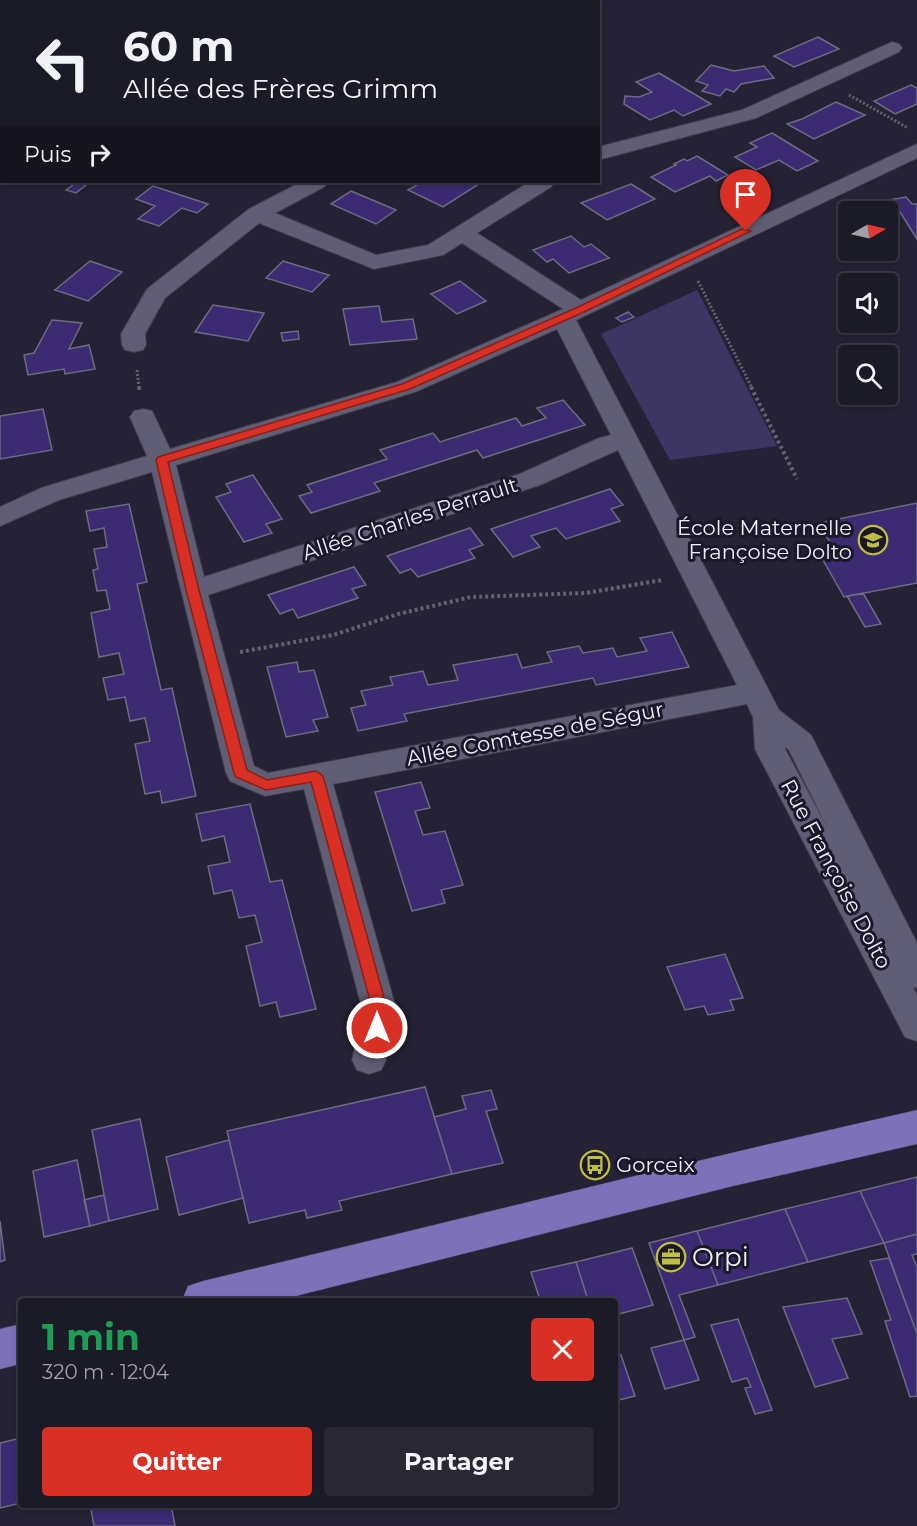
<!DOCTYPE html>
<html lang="fr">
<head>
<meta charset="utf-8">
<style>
  :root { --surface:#1b1a27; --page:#282733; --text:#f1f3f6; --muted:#a0a1a7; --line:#393844; --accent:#d93025 }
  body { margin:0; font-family:Montserrat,sans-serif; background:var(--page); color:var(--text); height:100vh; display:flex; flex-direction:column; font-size:22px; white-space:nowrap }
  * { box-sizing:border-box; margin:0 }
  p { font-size:20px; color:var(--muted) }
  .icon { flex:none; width:33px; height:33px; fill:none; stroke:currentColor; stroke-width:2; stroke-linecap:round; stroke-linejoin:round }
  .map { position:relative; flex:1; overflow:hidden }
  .details { position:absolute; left:18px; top:1298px; width:600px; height:210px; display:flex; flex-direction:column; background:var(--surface); border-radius:6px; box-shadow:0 3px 9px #0003,0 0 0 2px var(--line) }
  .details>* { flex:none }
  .hud { position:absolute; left:0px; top:0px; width:600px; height:183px; box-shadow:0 3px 9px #0003,0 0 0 2px var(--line); background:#1b1a27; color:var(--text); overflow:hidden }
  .needle { width:39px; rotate:81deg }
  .fabs { position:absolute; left:838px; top:201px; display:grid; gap:12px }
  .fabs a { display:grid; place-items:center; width:60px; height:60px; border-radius:6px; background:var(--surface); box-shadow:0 3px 9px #0003,0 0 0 2px var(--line); font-size:30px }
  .pin { position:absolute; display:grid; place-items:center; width:51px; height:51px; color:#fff; margin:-62px -26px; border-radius:50% 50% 50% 0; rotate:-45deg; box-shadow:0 0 6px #0007 }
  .pin .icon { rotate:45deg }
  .me { position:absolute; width:66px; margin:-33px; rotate:0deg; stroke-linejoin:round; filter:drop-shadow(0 0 4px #0008) }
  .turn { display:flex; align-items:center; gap:21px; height:126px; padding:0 24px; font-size:27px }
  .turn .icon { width:78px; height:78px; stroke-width:2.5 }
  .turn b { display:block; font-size:42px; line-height:51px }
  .then { display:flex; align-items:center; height:57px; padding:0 24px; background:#0003; gap:12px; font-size:22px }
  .round { display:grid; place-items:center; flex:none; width:63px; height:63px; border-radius:6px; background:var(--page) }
  .headline { display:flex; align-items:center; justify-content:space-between; height:102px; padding:0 24px }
  h1 { font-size:36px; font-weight:700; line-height:45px; color:#1e9e55 }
  .primary-button { display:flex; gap:12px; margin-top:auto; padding:12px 24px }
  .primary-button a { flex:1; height:69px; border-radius:6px; background:var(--accent); color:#fff; font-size:24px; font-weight:700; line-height:69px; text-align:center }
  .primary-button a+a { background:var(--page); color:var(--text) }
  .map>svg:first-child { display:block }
  .green { fill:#3d3564 }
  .building { fill:#3c2b73; stroke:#6d6b81; stroke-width:1.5 }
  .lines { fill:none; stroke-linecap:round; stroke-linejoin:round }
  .minor-casing { stroke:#403d4d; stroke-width:2 }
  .primary-casing { stroke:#403d4d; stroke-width:1 }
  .path-far1 { stroke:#636172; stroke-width:3; stroke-dasharray:2 2; stroke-linecap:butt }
  .path { stroke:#636172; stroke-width:4; stroke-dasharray:3 3; stroke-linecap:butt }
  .minor { fill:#605e74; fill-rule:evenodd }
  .primary { fill:#7d71ba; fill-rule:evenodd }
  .route { fill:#d93025; stroke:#8d1f18; stroke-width:1.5 }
  .labels { text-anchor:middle; stroke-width:6; stroke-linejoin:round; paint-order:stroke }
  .street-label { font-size:21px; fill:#efeefa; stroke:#1b182a }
  .poi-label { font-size:21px; fill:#efeefa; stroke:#1b182a; text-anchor:end }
  .near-poi-label { font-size:26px; fill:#efeefa; stroke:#1b182a; text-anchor:start }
</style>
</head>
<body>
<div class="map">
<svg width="917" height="1526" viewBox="0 0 917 1526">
  <rect width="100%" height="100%" fill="#242234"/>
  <path class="green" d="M697,290L777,446L670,460L601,334Z"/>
  <path class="building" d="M818,37L839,49L794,67L774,56Z
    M711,65L734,71L764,66L774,78L741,84L734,92L726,89L720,96L702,91L708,85L696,81Z
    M659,73L711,104L683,116L674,110L650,120L624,104L625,96L639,97L652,92L636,82Z
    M911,85L917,88V104L895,114L874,101Z
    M836,102L865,115L814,139L787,124L802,119Z
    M772,133L818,161L797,171L779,160L756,170L735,157L757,147L750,143Z
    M697,156L728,175L716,181L710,176L675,192L651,177L676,165L674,164L684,159L687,161Z
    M77,182L86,185L76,193L66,190Z
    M422,182H482L443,207L408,190Z
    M631,184L655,199L607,220L581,203Z
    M153,186L208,204L197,213L182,208L159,226L138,219L155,206L136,199Z
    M351,191L396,210L376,224L331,204Z
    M906,197L912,204H917V239L897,207L889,208L883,201Z
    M571,236L584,247L591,244L609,258L569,273L553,259L547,262L533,250Z
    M90,261L122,272L88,301L55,290Z
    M283,261L329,275L312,292L266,278Z
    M460,281L486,301L457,314L431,294Z
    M213,305L264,313L248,341L195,332Z
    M379,306L382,322L413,319L417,339L350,345L343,309Z
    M628,312L634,317L622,322L616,318Z
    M52,320L82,323L69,349L89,345L95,369L65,374L64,369L28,375L24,355L34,353Z
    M298,331L299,339L283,341L281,333Z
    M563,400L585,425L483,458L477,450L374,483L380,491L311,513L299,496L312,492L307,485L387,459L380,450L433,433L440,442L516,418L522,426L546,418L537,408Z
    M43,409L52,450L0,459V416Z
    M253,475L282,519L266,524L272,533L244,542L216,497L231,492L226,484Z
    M610,489L623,505L611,509L620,521L566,539L556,528L531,536L540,547L513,557L491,529Z
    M917,503V583L844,597L823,560L838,557L819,523Z
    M129,504L147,582L137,584L161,690L172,688L196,796L162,803L160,791L145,794L135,744L150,741L145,718L130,721L125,697L108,700L103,678L124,674L119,653L99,657L91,613L110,609L106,590L97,591L93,570L98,569L94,549L107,547L104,528L90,531L86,511Z
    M470,528L483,545L469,550L475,558L418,577L411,569L400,573L387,556Z
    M354,567L366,585L352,589L358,598L298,618L293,609L280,614L268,595Z
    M863,593L881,624L865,627L847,596Z
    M672,632L689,667L596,685L593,678L404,714L407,721L358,731L351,708L366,705L361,691L393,685L390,677L423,671L428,685L458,680L453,665L517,654L522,668L552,662L547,652L579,646L583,653L613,648L617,657L647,651L640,638Z
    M297,662L299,672L314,670L328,717L313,720L318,731L286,737L267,667Z
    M421,782L430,808L415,811L423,835L445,831L463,885L441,890L445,903L412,911L375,792Z
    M250,804L270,882L282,880L316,1009L280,1017L276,1002L260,1006L246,946L262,942L255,915L239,918L232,890L214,894L208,866L230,862L224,836L202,841L196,814Z
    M725,954L743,998L730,1000L734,1010L708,1015L704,1006L685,1010L667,967Z
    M425,1087L452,1174L339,1201L342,1210L307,1218L305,1210L249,1223L227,1131Z
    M491,1090L497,1109L486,1111L503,1163L452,1174L434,1117L466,1109L462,1096Z
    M140,1119L158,1209L109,1221L92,1130Z
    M229,1140L243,1198L179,1215L166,1157Z
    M77,1160L90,1226L44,1237L33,1171Z
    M917,1177V1234L884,1243L860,1191Z
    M860,1191L884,1243L808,1262L785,1209Z
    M104,1195L109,1221L90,1226L84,1200Z
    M785,1209L808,1262L718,1285L697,1231Z
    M0,1221L5,1260L0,1262Z
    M697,1231L718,1285L679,1295L695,1337L684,1340L649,1243Z
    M917,1234V1254L912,1255L917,1267V1334L884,1243Z
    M632,1248L653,1305L615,1315V1300H588L576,1262Z
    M889,1258L917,1334V1396L910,1397L885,1321L891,1320L870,1261Z
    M576,1262L588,1300H540L531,1272Z
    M847,1298L862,1334L832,1339L848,1378L815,1387L783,1307Z
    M738,1319L772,1410L755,1414L745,1388L751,1387L747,1378L732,1382L711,1325Z
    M684,1340L699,1380L665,1389L651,1348Z
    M621,1355L635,1396L615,1401V1357Z
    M21,1438V1503L0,1508V1443Z
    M90,1504H171L175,1526H94Z"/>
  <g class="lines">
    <g class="minor-casing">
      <path id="minor" d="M406,0H427L405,2Z
        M892,42L899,44L902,48L899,52L756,118L598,160V147L742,110Z
        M917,144V158L576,320L779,710L811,735L917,943V988L913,987L917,995V1041L905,1037L755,749L753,717L747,704L333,784L397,1012L386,1060L381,1070L369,1074L357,1070L352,1060L363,1012L304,789L265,796L230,781L226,773L152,472L59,500L0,526V507L41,488L147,456L130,417L134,411L143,409L152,411L170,449L397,382L563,309L462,243L443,255L374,269L259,223L165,298L145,334L146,345L143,350L134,352L125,350L122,345L121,334L147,289L249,209L301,182H327L324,187L275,213L376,255L428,245L529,182H554L551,187L477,233L581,300ZM557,329L611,435L599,438L522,473L204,577L176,465L415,392ZM618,450L737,685L268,773L254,766L208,595L540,485ZM785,747L789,750L828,829L785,749Z"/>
    </g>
    <g class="primary-casing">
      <path id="primary" d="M917,1110V1144L733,1186L280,1300H182L188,1286L203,1281C441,1224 678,1164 917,1110Z
        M21,1324V1364L0,1369V1329Z"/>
    </g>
    <path class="path-far1" d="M849,95L908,128
      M698,281L752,388
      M137,370L139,388"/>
    <path class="path" d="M139,387L140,392
      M751,387L797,479
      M240,652L333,635L398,614L471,597L586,593L663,580"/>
    <use href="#minor" class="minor"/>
    <use href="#primary" class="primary"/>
  </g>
  <path class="route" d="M742,229L751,231L584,312L410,389L168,462L199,590L247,770L267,780L316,771L323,776L388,1012L382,1032L377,1034L371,1032L369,1028L373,1012L311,782L266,790L236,777L234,773L186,590L156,460L158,457L402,384L576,308Z"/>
  <defs>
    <g id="school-ring" transform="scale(1.5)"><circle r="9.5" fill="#1b182a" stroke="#bebf42" stroke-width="1.5"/><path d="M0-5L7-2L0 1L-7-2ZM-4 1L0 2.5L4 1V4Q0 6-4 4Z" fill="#bebf42"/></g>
    <g id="bus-ring" transform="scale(1.5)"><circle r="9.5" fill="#1b182a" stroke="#bebf42" stroke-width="1.5"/><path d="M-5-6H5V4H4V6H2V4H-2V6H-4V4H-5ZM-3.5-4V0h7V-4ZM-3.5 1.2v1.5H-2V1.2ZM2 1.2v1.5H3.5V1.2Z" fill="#bebf42"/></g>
    <g id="office-ring" transform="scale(1.5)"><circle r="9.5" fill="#1b182a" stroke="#bebf42" stroke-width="1.5"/><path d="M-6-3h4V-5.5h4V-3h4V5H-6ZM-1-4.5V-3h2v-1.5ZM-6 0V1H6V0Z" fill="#bebf42"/></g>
  </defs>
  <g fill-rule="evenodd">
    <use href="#school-ring" x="873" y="540"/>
    <use href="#bus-ring" x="595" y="1165"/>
    <use href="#office-ring" x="671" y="1257"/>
  </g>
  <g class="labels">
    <g class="street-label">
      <text transform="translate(410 519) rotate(-18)" y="7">Allée Charles Perrault</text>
      <text transform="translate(535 734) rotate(-11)" y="7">Allée Comtesse de Ségur</text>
      <text transform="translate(836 874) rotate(62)" y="7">Rue Françoise Dolto</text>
    </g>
    <g class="poi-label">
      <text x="852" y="535">École Maternelle<tspan x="852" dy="24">Françoise Dolto</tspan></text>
      <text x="616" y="1172" text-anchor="start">Gorceix</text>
    </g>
    <g class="near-poi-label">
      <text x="692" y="1266">Orpi</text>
    </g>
  </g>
</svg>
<div class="fabs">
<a><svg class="needle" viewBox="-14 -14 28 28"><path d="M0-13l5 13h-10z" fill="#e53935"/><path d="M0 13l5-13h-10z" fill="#a0a1a7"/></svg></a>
<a><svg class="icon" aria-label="sound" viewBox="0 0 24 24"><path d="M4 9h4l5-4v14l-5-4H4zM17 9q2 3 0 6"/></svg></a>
<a><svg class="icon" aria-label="search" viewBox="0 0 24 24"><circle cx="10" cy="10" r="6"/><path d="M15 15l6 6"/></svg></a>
</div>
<div class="pin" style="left:746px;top:231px;background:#d93025"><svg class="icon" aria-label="arrive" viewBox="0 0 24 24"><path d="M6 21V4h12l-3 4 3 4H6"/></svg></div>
<svg class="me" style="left:377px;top:1028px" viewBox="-20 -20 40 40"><circle r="17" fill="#d93025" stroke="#fff" stroke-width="3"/><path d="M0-11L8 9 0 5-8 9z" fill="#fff"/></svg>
<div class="hud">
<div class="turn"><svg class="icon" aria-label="left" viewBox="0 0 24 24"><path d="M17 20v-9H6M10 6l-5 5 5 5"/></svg><div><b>60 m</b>Allée des Frères Grimm</div></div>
<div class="then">Puis<svg class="icon" aria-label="right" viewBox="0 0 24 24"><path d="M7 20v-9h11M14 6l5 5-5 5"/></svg></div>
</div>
<section class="details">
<div class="headline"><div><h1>1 min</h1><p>320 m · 12:04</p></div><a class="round" style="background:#d93025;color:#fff"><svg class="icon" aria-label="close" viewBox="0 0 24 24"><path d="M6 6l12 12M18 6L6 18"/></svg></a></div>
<div class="primary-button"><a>Quitter</a><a>Partager</a></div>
</section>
</div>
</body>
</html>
